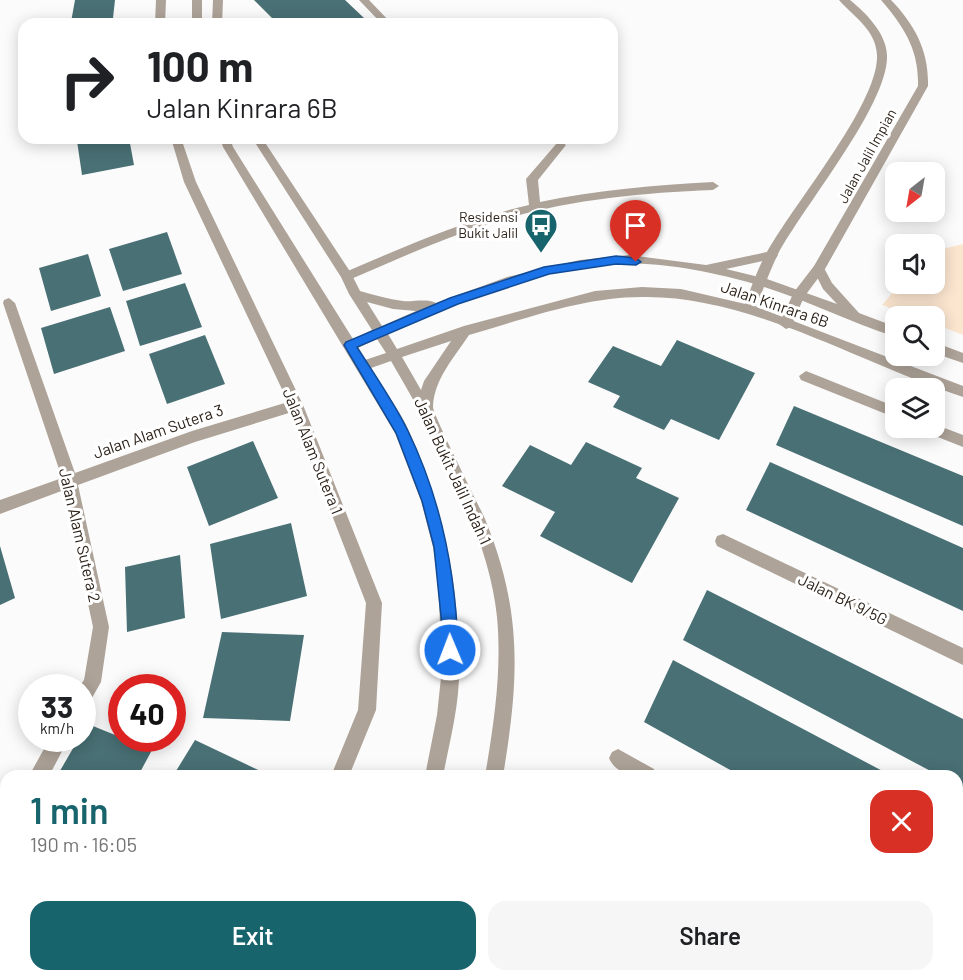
<!DOCTYPE html>
<html lang="en">
<head>
<meta charset="utf-8">
<style>
  :root { --surface:#fff; --page:#f6f6f6; --text:#202124; --muted:#757577; --accent:#18646d }
  body { margin:0; font-family:Barlow,sans-serif; background:var(--page); color:var(--text); height:100vh; display:flex; flex-direction:column; font-size:22px; white-space:nowrap }
  * { box-sizing:border-box; margin:0 }
  p { font-size:20px; color:var(--muted) }
  .icon { flex:none; width:33px; height:33px; fill:none; stroke:currentColor; stroke-width:2; stroke-linecap:round; stroke-linejoin:round }
  .map { position:relative; flex:1; overflow:hidden }
  .side { position:absolute; left:0px; top:770px; width:963px; height:212px; display:flex; flex-direction:column; background:var(--surface); border-radius:18px 18px 0 0; box-shadow:0 3px 15px #0003 }
  .side>* { flex:none }
  .guide { position:absolute; left:18px; top:18px; width:600px; height:126px; border-radius:18px; box-shadow:0 3px 15px #0003; background:#fff; color:var(--text); overflow:hidden }
  .needle { width:39px; rotate:211deg }
  .fabs { position:absolute; left:885px; top:162px; display:grid; gap:12px }
  .fabs a { display:grid; place-items:center; width:60px; height:60px; border-radius:12px; background:var(--surface); box-shadow:0 3px 15px #0003; font-size:30px }
  .speed { position:absolute; left:18px; top:674px; display:flex; gap:12px; font-size:30px; font-weight:700; text-align:center }
  .speed>* { display:grid; place-content:center; width:78px; height:78px; border-radius:50%; background:var(--surface); box-shadow:0 3px 15px #0003; line-height:1 }
  .speed small { font-size:15px; font-weight:400 }
  .speed .limit { border:9px solid #d22; background:#fff; color:#111 }
  .pin { position:absolute; display:grid; place-items:center; width:51px; height:51px; color:#fff; margin:-62px -26px; border-radius:50% 50% 50% 0; rotate:-45deg; box-shadow:0 0 6px #0007 }
  .pin .icon { rotate:45deg }
  .me { position:absolute; width:66px; margin:-33px; rotate:359deg; stroke-linejoin:round; filter:drop-shadow(0 0 4px #0008) }
  .turn { display:flex; align-items:center; gap:21px; height:126px; padding:0 30px; font-size:27px }
  .turn .icon { width:78px; height:78px; stroke-width:2.5 }
  .turn b { display:block; font-size:42px; line-height:51px }
  .round { display:grid; place-items:center; flex:none; width:63px; height:63px; border-radius:18px; background:var(--page) }
  .head { display:flex; align-items:center; justify-content:space-between; height:102px; padding:0 30px }
  h1 { font-size:36px; font-weight:600; line-height:45px; color:var(--accent) }
  .button { display:flex; gap:12px; margin-top:auto; padding:12px 30px }
  .button a { flex:1; height:69px; border-radius:18px; background:var(--accent); color:#fff; font-size:24px; font-weight:600; line-height:69px; text-align:center }
  .button a+a { background:var(--page); color:var(--text) }
  .map>svg:first-child { display:block }
  .green { fill:#fce6d0 }
  .building { fill:#497075 }
  .lines { fill:none; stroke-linecap:round; stroke-linejoin:round }
  .service { fill:#aea398; fill-rule:evenodd }
  .minor { fill:#aea398; fill-rule:evenodd }
  .tertiary { fill:#aea398; fill-rule:evenodd }
  .route { fill:#1a73e8; stroke:#114b97; stroke-width:1.5 }
  .labels { text-anchor:middle; stroke-width:6; stroke-linejoin:round; paint-order:stroke }
  .far-street-label { font-size:14px; fill:#2c2219; stroke:#fff }
  .far-poi-label { font-size:14px; fill:#2c2219; stroke:#fff; text-anchor:end }
  .street-label { font-size:16px; fill:#2c2219; stroke:#fff }
</style>
</head>
<body>
<div class="map">
<svg width="963" height="980" viewBox="0 0 963 980">
  <rect width="100%" height="100%" fill="#fbfbfb"/>
  <path class="green" d="M963,244V335L935,324L934,316H913L882,305L900,284H934L935,251Z"/>
  <path class="building" d="M75,0H115L113,18L71,22Z
    M254,0H345L364,18L344,24H278Z
    M91,138H129L134,165L82,175L77,141Z
    M167,232L182,274L123,291L109,249Z
    M88,254L101,296L51,311L39,268Z
    M185,283L202,327L140,346L126,301Z
    M110,307L125,351L54,374L41,328Z
    M205,335L225,384L167,404L149,354Z
    M677,340L755,373L719,440L671,419L664,430L613,407L620,396L588,382L613,346L661,366Z
    M794,406L963,476V526L776,445Z
    M253,441L278,498L209,526L187,467Z
    M586,442L642,468L636,478L679,498L632,583L540,536L555,512L502,486L530,445L571,465Z
    M770,462L963,548V611L746,510Z
    M291,523L307,596L221,619L210,544Z
    M0,546L15,598L0,605Z
    M180,555L185,618L127,632L125,567Z
    M707,590L963,719V788L957,785V776H940L683,640Z
    M222,632L304,635L290,721L203,718Z
    M673,660L701,675L892,776H741L644,722Z
    M88,724L152,750L138,776H57L79,738H82Z
    M195,740L271,776H173Z
    M957,810L963,813V899L957,896Z
    M6,847V947L0,941V854Z
    M48,975H135L132,980H54Z
    M516,975H617L625,980H513Z
    M683,975H825L833,980H690Z"/>
  <g class="lines">
    <path class="service" d="M359,0H369L392,24H382Z
      M561,142L566,145L538,180L540,202C597,190 655,185 713,182L719,186L713,190C638,193 564,200 492,223C443,238 398,259 351,279H343V273C404,247 464,220 529,205L526,179L557,143Z"/>
    <path class="minor" d="M156,0H166L165,24H155Z
      M839,0H850C866,13 886,33 887,55C889,104 803,207 778,254C769,272 763,291 755,309L749,314L743,309C750,291 756,272 766,254C791,207 879,104 877,55C876,30 854,17 839,0Z
      M881,0H891C915,25 929,51 928,86L825,269L804,297L791,327L786,329L779,324L794,292L814,266L918,86C919,49 904,27 881,0Z
      M171,138H181L196,182L303,405L382,603L376,710L349,776H331L358,710L366,603L292,412L195,442L78,485L109,627L101,682L88,705L82,707V687H79L84,680L93,627L64,490L0,514V500L62,478L3,303L4,300L9,298L15,303L75,473L192,431L288,402L184,182Z
      M806,371L896,407V418L801,380L799,376Z
      M934,424L963,435V447L925,432L923,428H934Z
      M723,534L963,648V665L717,546L715,541L717,536Z
      M50,738H69L49,776H29Z
      M618,749L654,769L656,776C639,776 617,777 609,758L612,752Z
      M6,811V834L0,836V813Z
      M957,950L963,952V974L957,972Z
      M236,975H257L255,980H234Z"/>
    <path class="tertiary" d="M192,0H202V24H192Z
      M213,0H223L222,24H212Z
      M220,138H230L233,147L353,339L372,330L349,294L341,277L252,138H262L351,273L360,291C374,295 388,299 403,301C413,302 427,298 436,303L507,277L580,260L629,255L706,265L772,251L778,255L776,258L726,269L767,279L837,304L823,289L813,269L815,266H823L832,283L859,313L896,327V337C849,322 805,299 758,285C714,272 660,261 614,264C535,270 459,302 388,334L397,349L464,326L595,291L642,287L681,289L754,306L963,386V397C861,364 750,295 642,297C583,297 525,319 469,335C454,358 434,379 433,407C433,415 478,503 485,519C523,612 519,679 503,776H485C494,723 502,670 497,617C489,534 433,433 391,361L371,368C383,389 399,409 409,431C443,506 459,584 459,667C460,703 450,740 443,776H425L437,715L442,668L438,581L433,547L421,501L395,433L223,147ZM367,302L393,309L416,311L382,326ZM377,339L386,353L365,360L358,348ZM451,341L424,381L421,390L402,357Z
      M934,342L963,353V363L934,353Z
      M325,975H345L343,980H323Z
      M402,975H423L421,980H400Z"/>
  </g>
  <path class="route" d="M616,256L636,258L641,262L636,265L616,264L549,274L458,304L357,347C374,374 393,401 407,429C441,498 456,574 458,650L456,656L450,658L445,656L434,547L422,501L396,433L344,345L346,342L450,298L544,267Z"/>
  <defs>
    <g id="bus-pin" transform="scale(1.725)"><path d="M0 17L-7.5 6A9.5 9.5 0 1 1 7.5 6Z" fill="#18646d" stroke="#fff"/><path d="M-5-6H5V4H4V6H2V4H-2V6H-4V4H-5ZM-3.5-4V0h7V-4ZM-3.5 1.2v1.5H-2V1.2ZM2 1.2v1.5H3.5V1.2Z" fill="#fff"/></g>
  </defs>
  <g fill-rule="evenodd">
    <use href="#bus-pin" x="541" y="225"/>
  </g>
  <g class="labels">
    <g class="far-street-label">
      <text transform="translate(867 156) rotate(-61)" y="5">Jalan Jalil Impian</text>
    </g>
    <g class="far-poi-label">
      <text x="518" y="222">Residensi<tspan x="518" dy="16">Bukit Jalil</tspan></text>
    </g>
    <g class="street-label">
      <text transform="translate(775 304) rotate(19)" y="6">Jalan Kinrara 6B</text>
      <text transform="translate(158 431) rotate(-19)" y="6">Jalan Alam Sutera 3</text>
      <text transform="translate(313 451) rotate(68)" y="6">Jalan Alam Sutera 1</text>
      <text transform="translate(453 471) rotate(65)" y="6">Jalan Bukit Jalil Indah 1</text>
      <text transform="translate(80 535) rotate(77)" y="6">Jalan Alam Sutera 2</text>
      <text transform="translate(843 599) rotate(26)" y="6">Jalan BK 9/5G</text>
    </g>
  </g>
</svg>
<div class="fabs">
<a><svg class="needle" viewBox="-14 -14 28 28"><path d="M0-13l5 13h-10z" fill="#e53935"/><path d="M0 13l5-13h-10z" fill="#757577"/></svg></a>
<a><svg class="icon" aria-label="sound" viewBox="0 0 24 24"><path d="M4 9h4l5-4v14l-5-4H4zM17 9q2 3 0 6"/></svg></a>
<a><svg class="icon" aria-label="search" viewBox="0 0 24 24"><circle cx="10" cy="10" r="6"/><path d="M15 15l6 6"/></svg></a>
<a><svg class="icon" aria-label="layers" viewBox="0 0 24 24"><path d="M12 4l9 5-9 5-9-5zM3 14l9 5 9-5"/></svg></a>
</div>
<div class="speed"><div>33<small>km/h</small></div><div class="limit">40</div></div>
<div class="pin" style="left:636px;top:262px;background:#d93025"><svg class="icon" aria-label="arrive" viewBox="0 0 24 24"><path d="M6 21V4h12l-3 4 3 4H6"/></svg></div>
<svg class="me" style="left:450px;top:650px" viewBox="-20 -20 40 40"><circle r="17" fill="#1a73e8" stroke="#fff" stroke-width="3"/><path d="M0-11L8 9 0 5-8 9z" fill="#fff"/></svg>
<div class="guide">
<div class="turn"><svg class="icon" aria-label="right" viewBox="0 0 24 24"><path d="M7 20v-9h11M14 6l5 5-5 5"/></svg><div><b>100 m</b>Jalan Kinrara 6B</div></div>
</div>
<section class="side">
<div class="head"><div><h1>1 min</h1><p>190 m · 16:05</p></div><a class="round" style="background:#d93025;color:#fff"><svg class="icon" aria-label="close" viewBox="0 0 24 24"><path d="M6 6l12 12M18 6L6 18"/></svg></a></div>
<div class="button"><a>Exit</a><a>Share</a></div>
</section>
</div>
</body>
</html>
